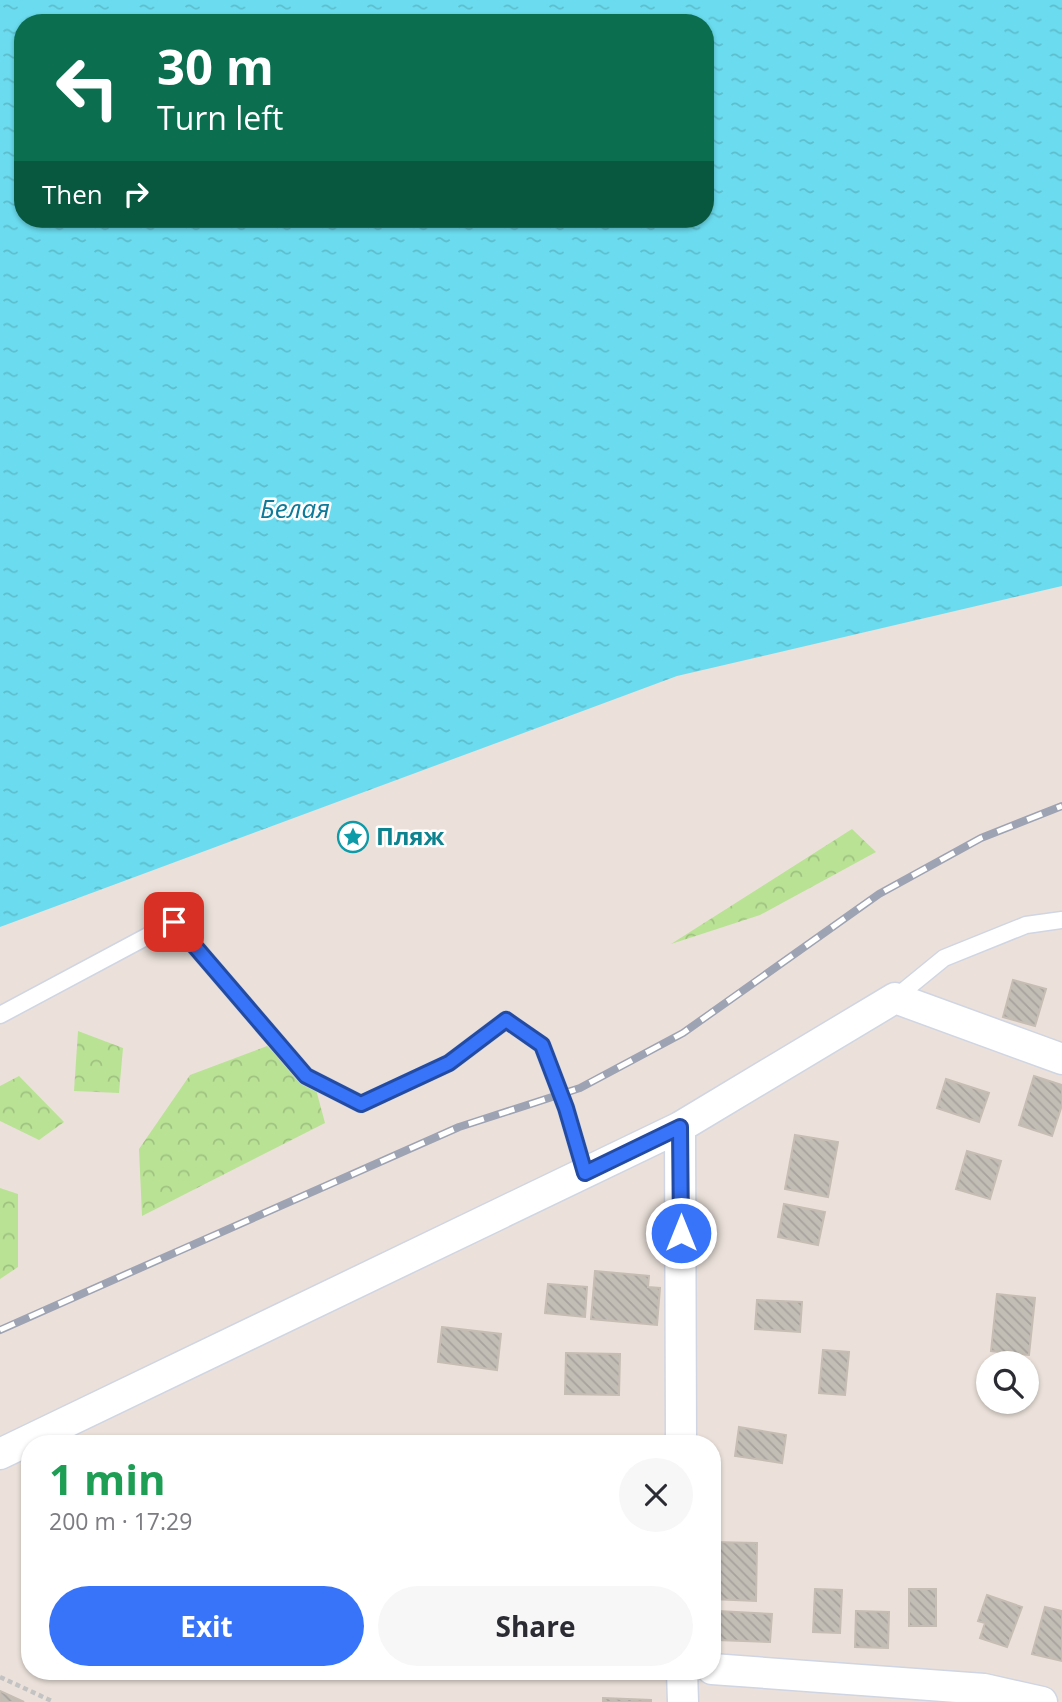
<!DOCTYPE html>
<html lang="en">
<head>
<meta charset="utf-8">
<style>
  :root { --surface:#fff; --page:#f7f7f7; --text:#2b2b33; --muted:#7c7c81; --accent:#3774fa }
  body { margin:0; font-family:"Open Sans",sans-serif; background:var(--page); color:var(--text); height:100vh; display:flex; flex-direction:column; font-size:26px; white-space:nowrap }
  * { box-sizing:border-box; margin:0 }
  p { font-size:23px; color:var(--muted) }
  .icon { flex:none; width:38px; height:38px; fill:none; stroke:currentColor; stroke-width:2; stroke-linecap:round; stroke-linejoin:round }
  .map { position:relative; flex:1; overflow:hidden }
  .sheet { position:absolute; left:21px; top:1435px; width:700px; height:245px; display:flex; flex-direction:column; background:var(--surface); border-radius:28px; box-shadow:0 2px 5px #0004 }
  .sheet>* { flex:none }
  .top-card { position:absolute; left:14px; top:14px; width:700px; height:214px; border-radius:28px; box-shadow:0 2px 5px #0004; background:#0b6e4f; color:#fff; overflow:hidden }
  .fabs { position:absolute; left:976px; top:1351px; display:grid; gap:14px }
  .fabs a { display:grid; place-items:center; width:63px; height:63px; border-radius:50%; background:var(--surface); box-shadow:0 2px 5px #0004; font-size:35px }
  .pin { position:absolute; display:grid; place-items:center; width:60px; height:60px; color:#fff; margin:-30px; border-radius:14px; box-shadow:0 4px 10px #0006 }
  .me { position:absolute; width:77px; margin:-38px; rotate:0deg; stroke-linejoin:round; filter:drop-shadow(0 0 5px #0008) }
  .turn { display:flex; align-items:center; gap:24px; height:147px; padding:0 28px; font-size:32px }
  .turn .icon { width:91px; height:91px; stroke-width:2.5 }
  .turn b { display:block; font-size:49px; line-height:60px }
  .then { display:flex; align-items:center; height:66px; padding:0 28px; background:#0003; gap:14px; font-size:26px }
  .round { display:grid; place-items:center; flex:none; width:74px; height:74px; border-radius:37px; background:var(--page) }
  .overview { display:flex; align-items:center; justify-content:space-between; height:119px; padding:0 28px }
  h1 { font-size:42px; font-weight:700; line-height:52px; color:#1e9e55 }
  .action { display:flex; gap:14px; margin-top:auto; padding:14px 28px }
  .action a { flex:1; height:80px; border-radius:42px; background:var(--accent); color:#fff; font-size:28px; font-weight:700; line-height:80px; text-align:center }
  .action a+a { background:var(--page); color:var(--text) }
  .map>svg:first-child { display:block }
  .forest { fill:url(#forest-crowns) }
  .water { fill:url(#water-ripples); fill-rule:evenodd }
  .building { fill:url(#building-back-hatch); stroke:#c6bdb4; stroke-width:2 }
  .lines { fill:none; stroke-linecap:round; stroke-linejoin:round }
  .lane-casing { stroke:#cfd5e2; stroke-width:19 }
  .street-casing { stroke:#cfd5e2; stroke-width:33 }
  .path { stroke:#c3c3c3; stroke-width:4.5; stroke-dasharray:5 3.5; stroke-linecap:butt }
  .lane { stroke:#fff; stroke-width:16 }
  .street { stroke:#fff; stroke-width:30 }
  .rail-casing { stroke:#9da3b3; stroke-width:8 }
  .rail { stroke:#fff; stroke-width:5; stroke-dasharray:16; stroke-linecap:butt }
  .route-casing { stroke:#244ba2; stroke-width:18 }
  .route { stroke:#3774fa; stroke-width:12 }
  .labels { text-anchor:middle; stroke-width:5; stroke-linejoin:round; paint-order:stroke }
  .culture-label { font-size:24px; font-weight:bold; fill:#0d838f; stroke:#fff; text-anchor:start }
  .water-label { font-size:26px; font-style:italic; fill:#0c7a98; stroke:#fff }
</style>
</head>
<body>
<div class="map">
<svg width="1062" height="1702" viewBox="0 0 1062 1702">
  <defs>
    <pattern id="forest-crowns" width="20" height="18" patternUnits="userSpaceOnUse" patternTransform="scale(1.75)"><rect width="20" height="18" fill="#b9e295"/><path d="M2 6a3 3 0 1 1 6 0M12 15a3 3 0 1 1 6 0" fill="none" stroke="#9fc280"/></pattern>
    <pattern id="water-ripples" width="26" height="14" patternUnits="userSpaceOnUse" patternTransform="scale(1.75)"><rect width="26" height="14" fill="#6bdcef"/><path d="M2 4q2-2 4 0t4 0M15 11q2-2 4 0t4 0" fill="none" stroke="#5dbdcd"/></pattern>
    <pattern id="building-back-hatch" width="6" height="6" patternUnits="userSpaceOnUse" patternTransform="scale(1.75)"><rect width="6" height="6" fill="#c2bdb5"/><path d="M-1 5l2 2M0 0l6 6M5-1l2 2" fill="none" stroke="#a7a29c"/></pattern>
  </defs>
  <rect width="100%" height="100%" fill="#ebe1da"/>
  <path class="forest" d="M852,829L876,852L760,915L671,944Z
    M78,1031L123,1048L119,1093L74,1091Z
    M267,1046L314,1082L325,1123L142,1216L139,1149L190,1075Z
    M19,1076L64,1122L39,1140L0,1121V1086Z
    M0,1188L18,1194V1267L0,1279Z"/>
  <path class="water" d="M0,0H1062V586L677,676L0,927ZM23,23H705V219H23Z"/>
  <path class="building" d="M1013,980L1046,989L1035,1026L1003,1017Z
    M1034,1076L1062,1085V1105L1052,1136L1019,1125Z
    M946,1079L989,1093L979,1122L937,1108Z
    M795,1135L838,1142L828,1197L785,1189Z
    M967,1151L1001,1161L990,1199L956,1189Z
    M784,1204L825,1212L818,1245L778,1237Z
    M595,1271L649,1276L648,1287L660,1288L657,1325L591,1319Z
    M548,1284L587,1287L585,1317L545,1313Z
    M997,1294L1035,1298L1029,1355L991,1351Z
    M757,1300L802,1302L800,1332L755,1329Z
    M442,1327L501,1334L497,1370L438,1362Z
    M823,1350L849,1352L845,1395L819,1393Z
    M566,1353L620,1354L619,1395L565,1394Z
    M739,1427L786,1435L782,1463L735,1456Z
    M712,1542L757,1543L756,1601L712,1599Z
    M815,1589L842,1590L840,1633L813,1632Z
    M909,1589H936V1626H909Z
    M987,1595L1022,1607L1007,1647L980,1638L985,1623L978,1621Z
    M1045,1607L1062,1611V1661L1032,1654Z
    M718,1611L772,1614L770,1642L717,1640Z
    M856,1611L889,1612L888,1648L855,1647Z
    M576,1671H620L619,1679L576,1677Z
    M0,1691L24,1702H0Z
    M603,1698L651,1700V1702H603Z"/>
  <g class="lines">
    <g class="lane-casing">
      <path id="lane" d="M895,998L944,958L1026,925L1062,920
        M0,1015L174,922L306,1076L361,1104L449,1063L506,1020L542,1045L566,1108L585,1173"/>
    </g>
    <g class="street-casing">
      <path id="street" d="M680,1127L681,1444
        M0,1454L680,1127L895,998L1062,1059
        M712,1669L984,1689L1042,1702
        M682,1671L683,1702"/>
    </g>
    <path class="path" d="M0,1677L54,1702"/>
    <use href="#lane" class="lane"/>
    <use href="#street" class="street"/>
    <g class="rail-casing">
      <path id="rail" d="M0,1330L459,1127L580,1088L683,1033L879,894L981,838L1062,806"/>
    </g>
    <use href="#rail" class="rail"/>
  </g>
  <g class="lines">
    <g class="route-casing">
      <path id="route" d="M174,922L306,1076L361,1104L449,1063L506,1020L542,1045L566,1108L585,1173L680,1127L681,1233"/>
    </g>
    <use href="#route" class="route"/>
  </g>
  <defs>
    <g id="sight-ring" transform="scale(1.575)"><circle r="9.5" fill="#fff" stroke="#0f9aa8" stroke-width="1.5"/><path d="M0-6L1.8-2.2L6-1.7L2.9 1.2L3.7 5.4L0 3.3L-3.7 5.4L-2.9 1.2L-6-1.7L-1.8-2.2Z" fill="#0f9aa8"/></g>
  </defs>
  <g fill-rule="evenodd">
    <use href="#sight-ring" x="353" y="837"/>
  </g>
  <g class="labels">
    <g class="culture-label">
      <text x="376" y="845">Пляж</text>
    </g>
    <g class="water-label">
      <text x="295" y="518">Белая</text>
    </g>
  </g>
</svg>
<div class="fabs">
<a><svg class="icon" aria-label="search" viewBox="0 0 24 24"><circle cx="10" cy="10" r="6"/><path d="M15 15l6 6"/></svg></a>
</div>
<div class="pin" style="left:174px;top:922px;background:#d93025"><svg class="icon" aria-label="arrive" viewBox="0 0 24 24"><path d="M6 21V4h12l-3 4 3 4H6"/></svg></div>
<svg class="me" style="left:681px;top:1233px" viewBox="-20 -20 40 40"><circle r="17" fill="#3774fa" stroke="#fff" stroke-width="3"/><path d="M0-11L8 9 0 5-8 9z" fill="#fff"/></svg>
<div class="top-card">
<div class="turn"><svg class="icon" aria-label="left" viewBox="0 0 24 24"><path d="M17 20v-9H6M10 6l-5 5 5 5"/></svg><div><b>30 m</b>Turn left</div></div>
<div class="then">Then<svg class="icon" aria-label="right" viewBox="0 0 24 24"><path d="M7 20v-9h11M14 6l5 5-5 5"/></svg></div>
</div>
<section class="sheet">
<div class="overview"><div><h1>1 min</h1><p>200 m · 17:29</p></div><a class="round"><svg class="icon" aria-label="close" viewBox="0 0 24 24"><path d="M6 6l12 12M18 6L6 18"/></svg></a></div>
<div class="action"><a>Exit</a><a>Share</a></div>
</section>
</div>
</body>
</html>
